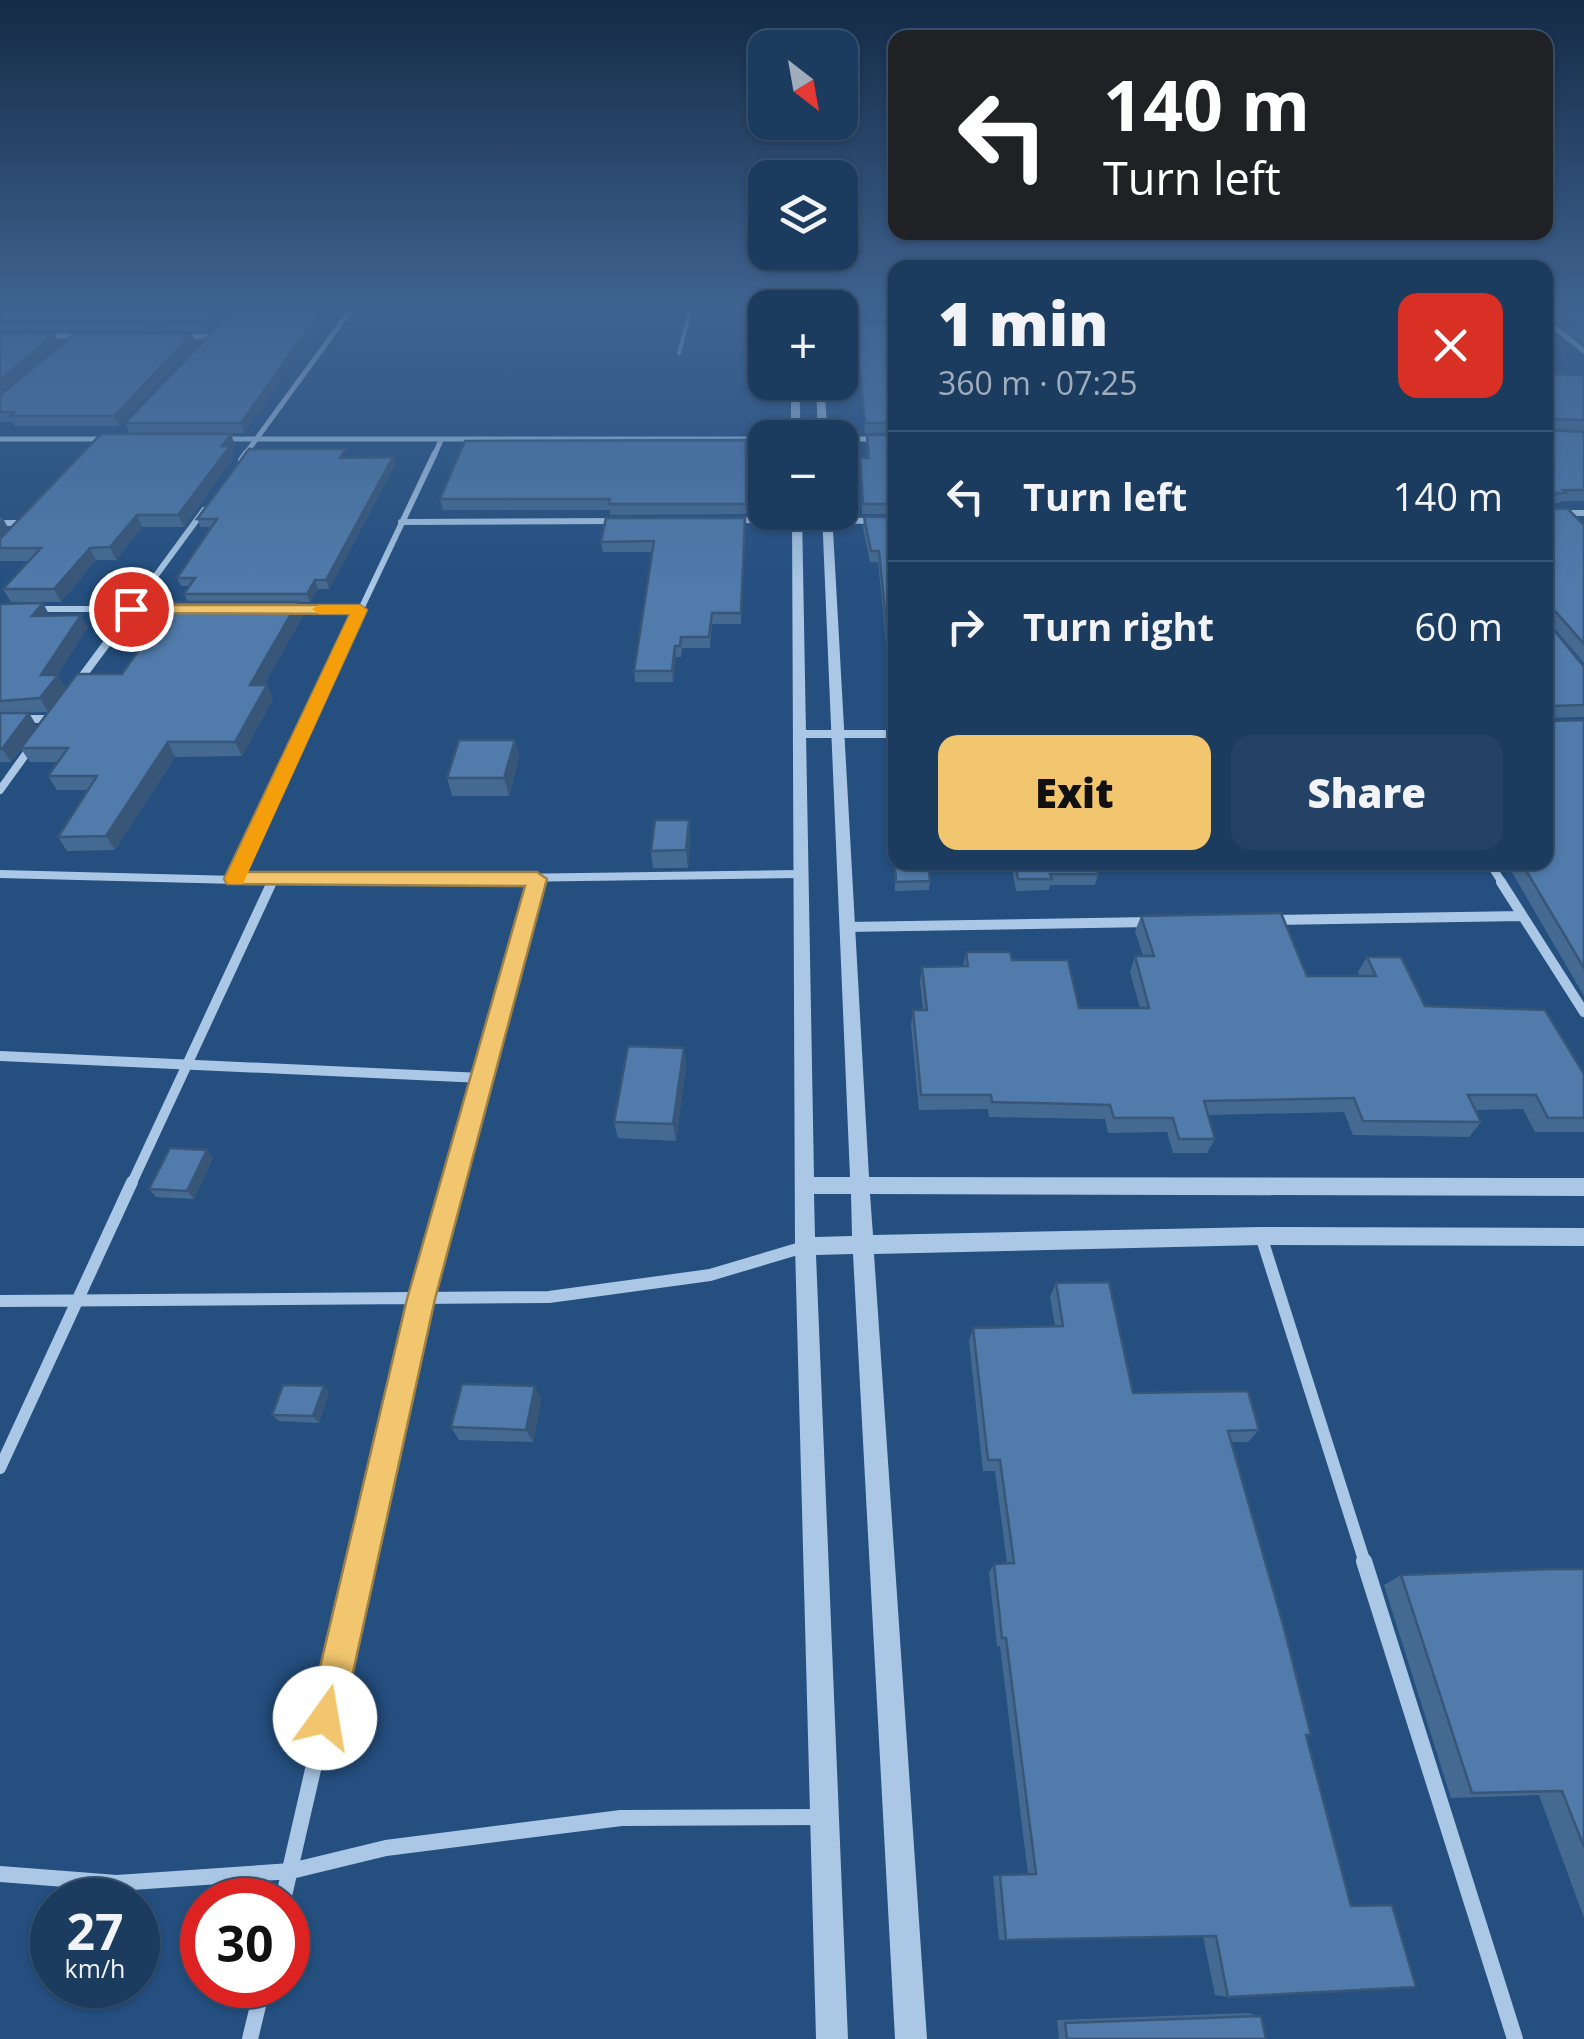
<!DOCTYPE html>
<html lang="en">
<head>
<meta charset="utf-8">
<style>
  :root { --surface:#1b3b5f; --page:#244265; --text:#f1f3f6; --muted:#a0adbd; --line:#395574; --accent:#f1c66e }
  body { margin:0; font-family:"Open Sans",sans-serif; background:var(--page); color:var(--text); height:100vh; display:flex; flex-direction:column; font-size:38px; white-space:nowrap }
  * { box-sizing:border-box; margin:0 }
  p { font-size:32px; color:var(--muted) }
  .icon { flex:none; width:55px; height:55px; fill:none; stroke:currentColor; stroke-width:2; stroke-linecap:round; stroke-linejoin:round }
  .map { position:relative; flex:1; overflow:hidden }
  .drawer { position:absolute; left:888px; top:260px; width:665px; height:610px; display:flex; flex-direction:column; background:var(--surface); border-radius:20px; box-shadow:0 2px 8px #0004,0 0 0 2px var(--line) }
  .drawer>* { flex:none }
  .banner { position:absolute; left:888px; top:30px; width:665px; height:210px; border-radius:20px; box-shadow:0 2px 8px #0004,0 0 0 2px var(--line); background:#202124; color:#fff; overflow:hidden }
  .needle { width:65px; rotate:149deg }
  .tools { position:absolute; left:748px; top:30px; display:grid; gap:20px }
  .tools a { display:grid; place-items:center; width:110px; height:110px; border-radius:20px; background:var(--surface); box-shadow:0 2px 8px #0004,0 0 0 2px var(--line); font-size:50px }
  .speed { position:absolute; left:30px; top:1878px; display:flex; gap:20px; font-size:50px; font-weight:700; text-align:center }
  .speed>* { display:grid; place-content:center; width:130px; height:130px; border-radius:50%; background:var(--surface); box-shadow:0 2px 8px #0004,0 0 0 2px var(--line); line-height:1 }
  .speed small { font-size:25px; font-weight:400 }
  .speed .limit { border:15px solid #d22; background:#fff; color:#111 }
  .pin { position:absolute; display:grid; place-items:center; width:85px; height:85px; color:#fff; margin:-42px; border:5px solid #fff; border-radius:50%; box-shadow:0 2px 10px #0007 }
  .me { position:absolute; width:110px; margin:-55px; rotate:13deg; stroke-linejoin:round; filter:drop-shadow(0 0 8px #0008) }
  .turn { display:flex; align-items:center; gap:35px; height:210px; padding:0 50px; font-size:45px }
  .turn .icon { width:130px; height:130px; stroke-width:2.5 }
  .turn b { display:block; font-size:70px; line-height:85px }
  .round { display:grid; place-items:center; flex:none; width:105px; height:105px; border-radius:20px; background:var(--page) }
  .summary { display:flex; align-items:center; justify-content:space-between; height:170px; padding:0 50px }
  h1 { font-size:60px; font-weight:800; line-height:75px }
  .primary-button { display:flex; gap:20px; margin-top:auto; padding:20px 50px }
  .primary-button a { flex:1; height:115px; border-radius:20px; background:var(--accent); color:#111; font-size:40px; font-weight:800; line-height:115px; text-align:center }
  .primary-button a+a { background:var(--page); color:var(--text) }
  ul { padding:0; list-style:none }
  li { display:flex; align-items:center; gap:30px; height:130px; padding:0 50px; border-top:2px solid var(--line) }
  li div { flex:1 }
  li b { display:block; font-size:38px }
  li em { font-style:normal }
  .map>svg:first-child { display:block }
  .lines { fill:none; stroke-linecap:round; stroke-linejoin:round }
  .service { stroke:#aac8e6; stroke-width:4 }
  .minor-far5 { stroke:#aac8e6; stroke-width:5 }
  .minor-far4 { stroke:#aac8e6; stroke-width:6 }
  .minor-far3 { stroke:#aac8e6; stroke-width:8 }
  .minor-far2 { stroke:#aac8e6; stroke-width:10 }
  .minor-far1 { stroke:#aac8e6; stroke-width:12 }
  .minor { stroke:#aac8e6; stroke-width:16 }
  .tertiary { fill:#aac8e6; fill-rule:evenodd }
  .wall { fill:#456a92; fill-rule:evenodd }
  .shaded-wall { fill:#385677 }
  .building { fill:#507baa; stroke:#385677; stroke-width:2.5 }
  .route { fill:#f1c66e; stroke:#9d8148; stroke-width:2.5 }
  .slow { fill:#f59e0b }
</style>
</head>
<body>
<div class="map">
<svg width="1584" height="2039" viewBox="0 0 1584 2039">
  <rect width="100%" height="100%" fill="#244f7f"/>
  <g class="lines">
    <path class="service" d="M679,353L692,304"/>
    <path class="minor-far5" d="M1545,320L1584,351
      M47,336H85
      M182,336L211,337
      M0,439H109
      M221,439H765
      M840,439H895
      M244,456L355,304
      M434,456L441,440"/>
    <path class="minor-far4" d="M241,460L246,453
      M1545,513H1584
      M732,520L895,521
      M401,522L615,521
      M0,523H25
      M36,609H179
      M291,609H360
      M105,645L204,510
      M344,645L435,453"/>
    <path class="minor-far3" d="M78,682L107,643
      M0,719H51
      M800,734H895
      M0,790L33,744
      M1489,862L1503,884
      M0,874L272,881L801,874
      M234,879L345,643
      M536,884L537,879"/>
    <path class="minor-far2" d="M1501,882L1584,1012
      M1273,920L1522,916
      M847,927L1151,922
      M0,1056L482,1078
      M131,1185L272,882
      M453,1185L536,882"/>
    <path class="minor-far1" d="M1261,1236L1365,1563
      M0,1301L549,1297L710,1275L804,1247
      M0,1468L132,1182
      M360,1563L421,1299L453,1182"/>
    <path class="minor" d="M1364,1561L1515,2039
      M0,1874L117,1883L291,1871L386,1848L621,1818L821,1817
      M283,1900L361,1561
      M250,2039L263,1985"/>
    <path class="tertiary" d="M790,304H798V308H790Z
      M813,304H821V308H813Z
      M791,382H799L801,438H791Z
      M816,382H824L828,438H818Z
      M792,512H802L814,1177H850L822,512H832L869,1177L1584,1178V1196L870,1194L873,1235L1261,1227L1584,1228V1246L1261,1245L874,1254L927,2039H895L853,1254L816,1255L848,2039H816L795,1246ZM814,1194H851L852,1236L815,1237Z"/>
  </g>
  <path class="wall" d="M0,304H235L208,331L0,330Z
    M239,304H336L321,322L244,433H129L125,423Z
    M842,304H895V320H843Z
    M1545,304H1584V346L1547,314L1545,316Z
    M842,323H895V433H865L860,383H848Z
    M192,334L196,343L119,426H15L13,422H0V395Z
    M1545,374L1584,375V430L1546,429L1584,432V501H1562L1560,503H1550L1547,506L1584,525V663L1550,623H1548L1584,667V717L1549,718L1551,721L1584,720V996L1506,862H1545Z
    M867,435H895V514H862L860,458H868Z
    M746,440V514L610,515V510H443L440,499Z
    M235,445L232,450L234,457L184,527H142L116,560H96L61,602H11L3,589L30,561H0V517L9,529Z
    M348,457L395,465L329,589H318L310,602H188L184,594L189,586H181L177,578L211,527H201L197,519Z
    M864,517H895V664L892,643H886L878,562H870L863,528Z
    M745,518L741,624H712L710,648H682L681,657H676L673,682H635L634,671L652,552H603L601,542Z
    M298,602L303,616L264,685H267L273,699L242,756L175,757L115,850L67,851L58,837L88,790H57L48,776L58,762H30L21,749L11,762H0V604L43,603L49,615L88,627L57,675L66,688L122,674ZM48,712L37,726L17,713Z
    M515,740L519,757L509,796H452L447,778Z
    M890,742H895V812L889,754Z
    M689,820L690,838L688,868H653L651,851Z
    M894,853L930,881L929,890L895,891Z
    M1011,862H1096L1098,874L1095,885H1050L1049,890L1016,891Z
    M1141,916L1307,976H1360L1358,972L1367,957L1425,1006L1584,1074V1132H1535L1523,1109L1475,1110L1481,1122L1469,1137L1353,1135L1344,1112L1208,1115L1215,1139L1207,1153H1173L1167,1132L1108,1133L1105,1119L989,1117L988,1109L919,1110L911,1025L913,1010H923L920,982L922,967L963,966L966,952L1012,960L1079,1008H1140L1130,972L1135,956H1143L1135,931Z
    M684,1048L686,1065L676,1141L618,1138L614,1122Z
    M213,1158L194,1199L156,1197L149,1189Z
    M1056,1283L1133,1393L1259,1430L1248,1442H1232L1311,1735L1307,1736L1228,1997L1215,1995L1203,1936L999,1940L993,1876L1000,1875L1028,1874L1000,1646H997L989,1573L994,1564L1007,1563L995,1471H983L969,1341L973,1328L1055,1326L1050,1297Z
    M324,1386L329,1392L319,1423L279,1421L272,1415Z
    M541,1399L533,1442L459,1440L451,1427Z
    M1584,1569V1918L1539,1795L1451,1798L1384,1585L1401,1575Z
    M1247,2013L1261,2016L1266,2039H1059L1057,2020Z"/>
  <path class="shaded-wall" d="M223,304H235L208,331L204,322Z
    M326,304H336L321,322L244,433L241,423Z
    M55,334L59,343L0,394V380Z
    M192,334L196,343L119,426L114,416Z
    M231,434L235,445L232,450L234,457L184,527L178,515Z
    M393,457L395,465L329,589L326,580Z
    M1555,495L1549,506L1545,507L1546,497Z
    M137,515L142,527L116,560L110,547Z
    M3,518L9,530L0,541V521Z
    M90,548L96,560L61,602L54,589Z
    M315,580L318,589L310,602L307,594Z
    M298,602L303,616L256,699L250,685Z
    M43,603L50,616H32Z
    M81,615L88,627L50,686L58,675L66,688L48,712L40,698L41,675Z
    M675,646L676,657L673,682L672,671Z
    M267,685L273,699L242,756L235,742Z
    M29,713L37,726L11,762L2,749Z
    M515,740L519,757L509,796L504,778Z
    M168,742L175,757L115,850L106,836Z
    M689,820L690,838L688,868L686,850Z
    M684,1048L686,1065L676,1141L673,1124Z
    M207,1150L213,1158L194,1199L187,1191Z
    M324,1386L329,1392L319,1423L313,1416Z
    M535,1386L541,1399L533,1442L526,1430Z"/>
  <path class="building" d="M0,304H223L204,322L0,321Z
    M239,304H326L241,423H125Z
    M843,304H895V311H843Z
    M1545,304H1584V332L1551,305L1545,311Z
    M842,323H895V423H865L860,373H848Z
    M0,333L55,334L0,380Z
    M74,334H192L114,416H10L14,412H0V395Z
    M1545,374L1584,375V420L1550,419L1545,422Z
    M1545,425L1546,430L1584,432V490H1563L1566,493H1552L1555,495L1546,497L1545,500Z
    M101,434H231L222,446H230L178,515H137L110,547L90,548L54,589H3L41,548H0V539Z
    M867,435H895V504H863L860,458H869Z
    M746,440V504H609L610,499H440L465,441Z
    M249,449H346L340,458L393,457L326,580H315L307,594H184L195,578H177L217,519H197Z
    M1545,504L1550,509H1568L1584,525V644L1556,612H1546V620L1584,667V705L1551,706L1545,712Z
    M864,517H895V645L893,632H887L879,551H871Z
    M606,518H745L741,613H712L709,637H681L680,646H675L672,671H634L654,541L601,542Z
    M172,602H298L250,685H267L235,742H168L106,836L58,837L97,776H48L68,748H21L77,674H122Z
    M43,603L32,616L81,615L41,675H58L40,698L0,701V604Z
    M0,713H29L2,749H0Z
    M1545,713L1551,721L1584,720V968L1521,862H1545Z
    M459,740H515L504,778H447Z
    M890,742H895V790Z
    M655,820H689L686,850L651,851Z
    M894,853H895V862H928L930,881L896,882Z
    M1015,862H1096L1098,874H1050L1052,879H1018Z
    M1281,913L1307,976H1376L1367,957H1401L1425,1006L1545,1010L1584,1074V1118H1548L1536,1095H1468L1481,1122L1363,1121L1354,1098L1204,1101L1215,1139H1179L1173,1118H1114L1110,1105L992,1102L991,1095H921L913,1010H927L922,967L968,966L966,952H1010L1012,960H1068L1079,1008H1149L1135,956H1154L1141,916Z
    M628,1046L684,1048L673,1124L614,1122Z
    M170,1148L207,1150L187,1191L149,1189Z
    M1109,1282L1133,1393L1248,1391L1259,1430L1228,1431L1284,1628L1311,1735H1306L1351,1906L1392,1905L1416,1987L1228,1997L1216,1936L1006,1940L1000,1875L1036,1874L1006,1638H1002L994,1564L1014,1563L1000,1460H988L973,1328L1063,1326L1056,1283Z
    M462,1384L535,1386L526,1430L451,1427Z
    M283,1385L324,1386L313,1416L272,1415Z
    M1549,1569H1584V1847L1562,1791L1472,1793L1401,1575Z
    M1261,2016L1266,2039H1067L1065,2023Z"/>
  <linearGradient id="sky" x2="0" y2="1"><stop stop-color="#142b46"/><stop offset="0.52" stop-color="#3f6390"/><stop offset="1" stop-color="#3f6390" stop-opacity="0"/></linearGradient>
  <rect width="1584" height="589" fill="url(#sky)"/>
  <path class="route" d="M131,605H360L367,610L247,872H537L547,879L435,1299L343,1718L338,1731L325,1736L313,1731L308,1718L407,1299L525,886L227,884L224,879L350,614L126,613V606Z"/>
  <path class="slow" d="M360,605L367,610L245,879L243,884H228L225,879L350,614H319L312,609L319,605Z"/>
</svg>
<div class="tools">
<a><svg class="needle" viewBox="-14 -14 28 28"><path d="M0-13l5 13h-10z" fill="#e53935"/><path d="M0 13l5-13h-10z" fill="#a0adbd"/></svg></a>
<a><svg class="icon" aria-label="layers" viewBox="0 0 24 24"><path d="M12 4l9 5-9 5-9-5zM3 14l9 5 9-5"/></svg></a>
<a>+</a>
<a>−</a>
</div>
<div class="speed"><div>27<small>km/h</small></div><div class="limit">30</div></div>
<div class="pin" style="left:131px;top:609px;background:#d93025"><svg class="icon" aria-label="arrive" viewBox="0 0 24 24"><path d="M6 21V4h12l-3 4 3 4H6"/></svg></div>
<svg class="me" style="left:325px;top:1718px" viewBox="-20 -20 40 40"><circle r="19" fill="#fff"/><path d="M0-13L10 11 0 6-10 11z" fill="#f1c66e"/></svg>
<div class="banner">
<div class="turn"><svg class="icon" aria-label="left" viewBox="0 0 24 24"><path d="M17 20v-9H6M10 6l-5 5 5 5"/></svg><div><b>140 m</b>Turn left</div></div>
</div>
<section class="drawer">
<div class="summary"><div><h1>1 min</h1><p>360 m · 07:25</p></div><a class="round" style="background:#d93025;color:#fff"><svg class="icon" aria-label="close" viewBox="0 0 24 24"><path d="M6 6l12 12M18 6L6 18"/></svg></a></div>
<ul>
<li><svg class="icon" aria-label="left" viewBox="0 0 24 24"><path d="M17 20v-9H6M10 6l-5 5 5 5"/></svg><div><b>Turn left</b></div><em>140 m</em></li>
<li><svg class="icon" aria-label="right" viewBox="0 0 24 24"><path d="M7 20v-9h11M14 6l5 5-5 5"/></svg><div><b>Turn right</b></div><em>60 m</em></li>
</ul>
<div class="primary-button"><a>Exit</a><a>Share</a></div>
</section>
</div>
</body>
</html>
